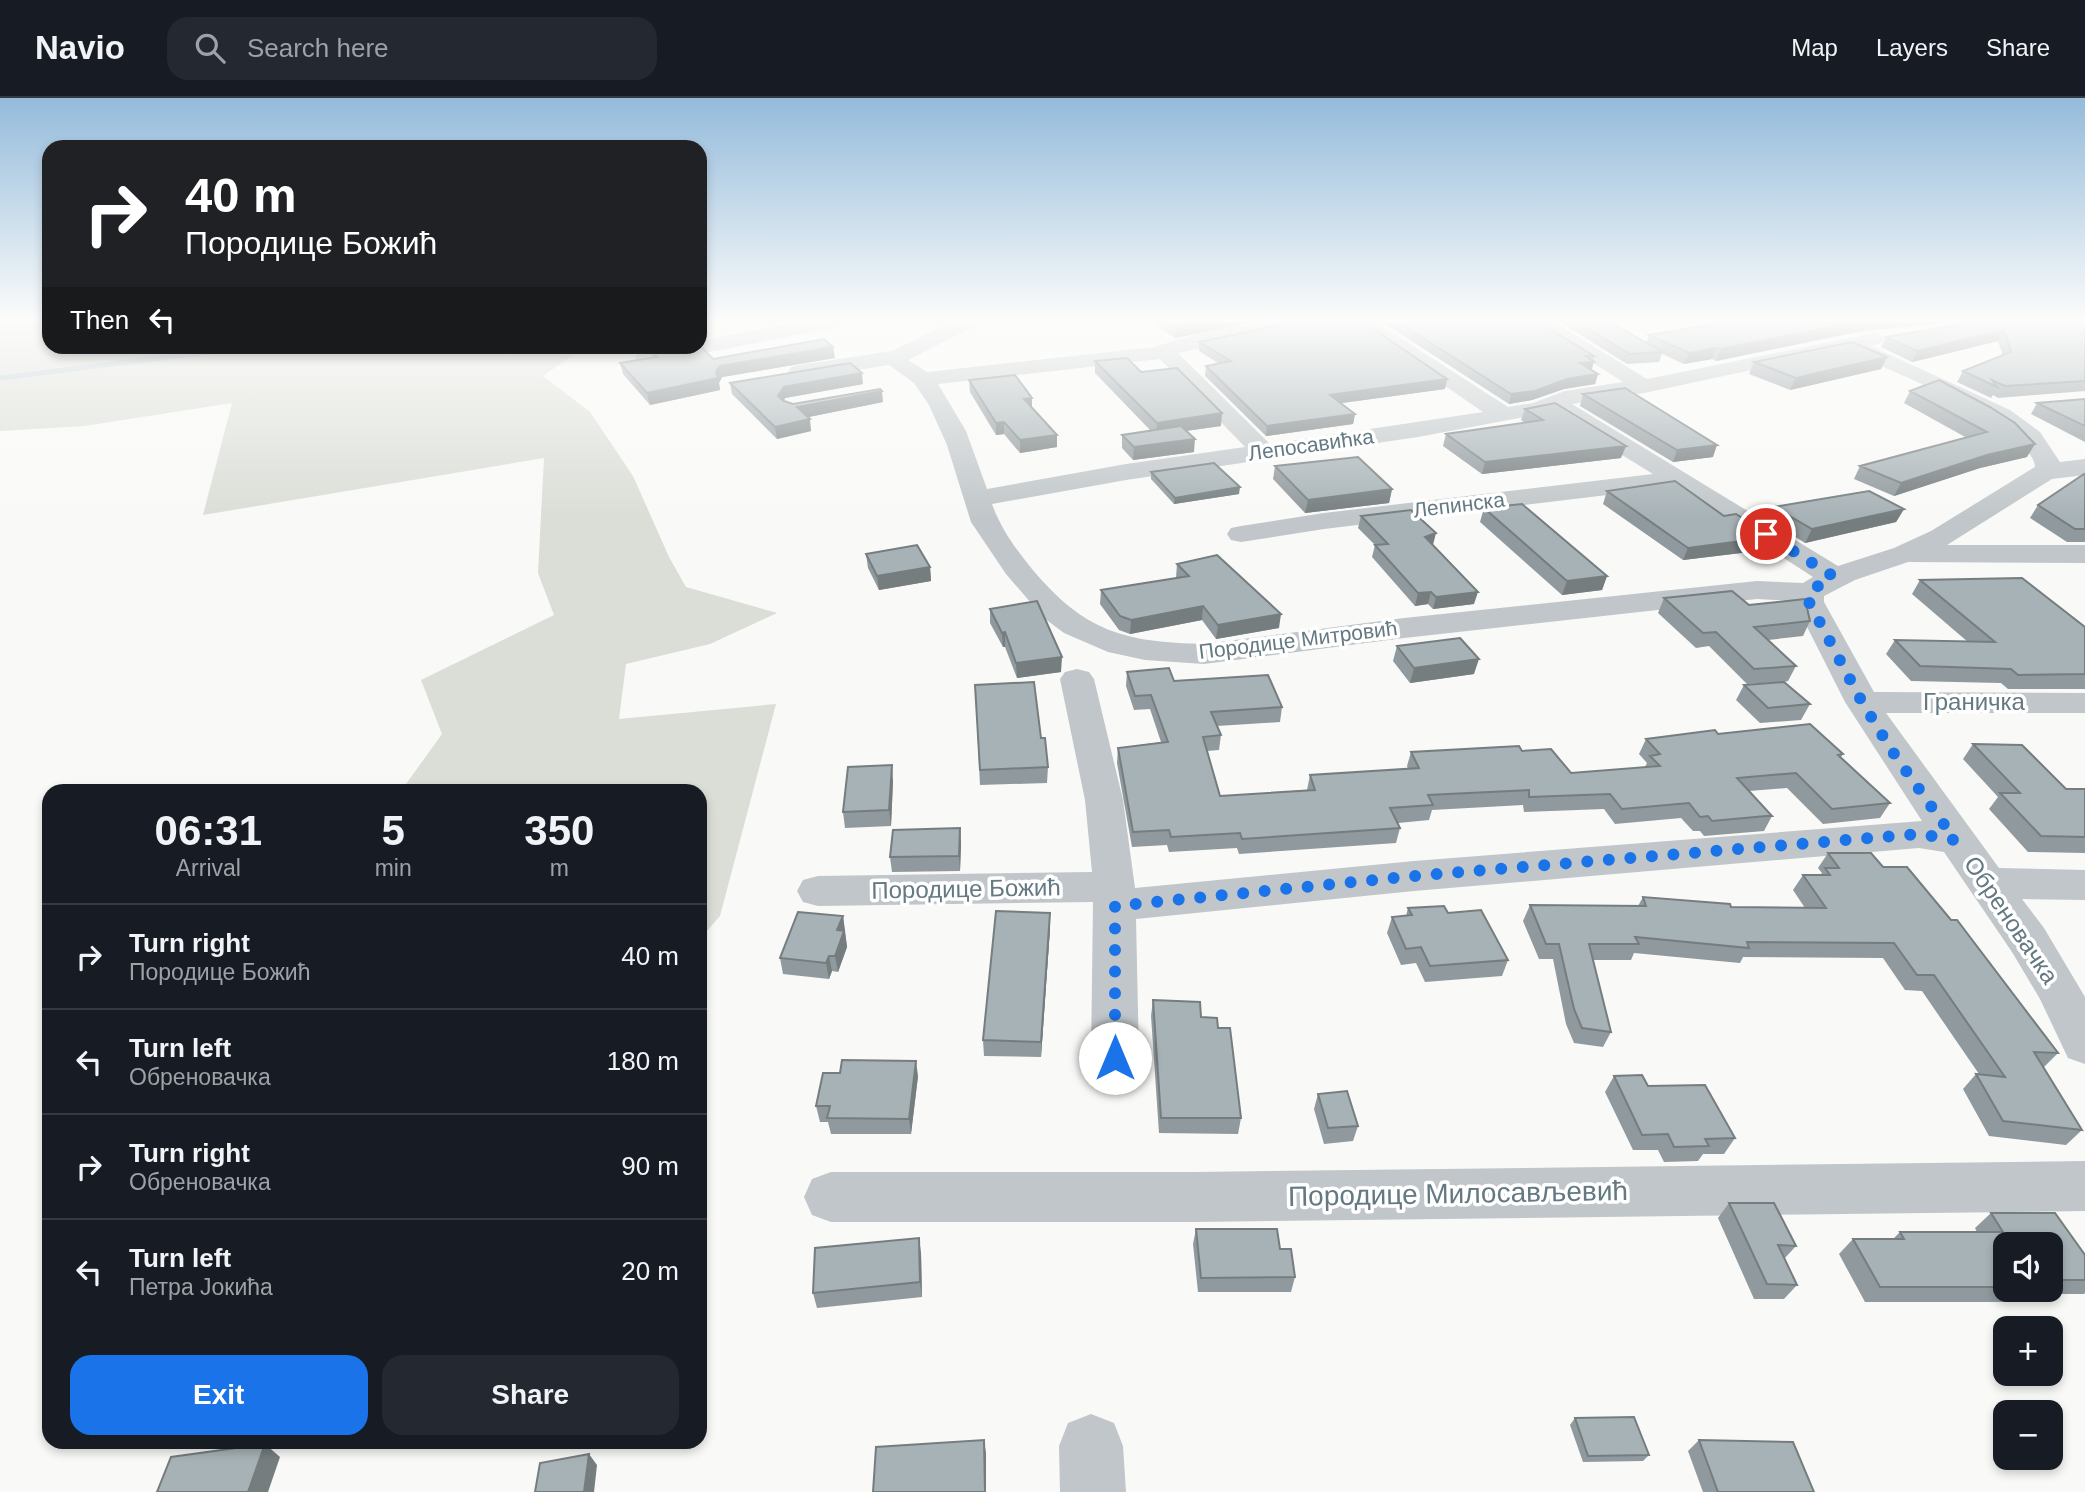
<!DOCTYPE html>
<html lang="en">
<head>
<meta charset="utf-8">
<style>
  :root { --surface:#171b24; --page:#242831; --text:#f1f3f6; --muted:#9ea1a6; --line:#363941; --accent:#1a73e8 }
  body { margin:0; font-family:Helvetica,sans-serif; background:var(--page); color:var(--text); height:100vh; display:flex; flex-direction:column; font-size:26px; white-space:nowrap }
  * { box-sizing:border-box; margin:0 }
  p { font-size:23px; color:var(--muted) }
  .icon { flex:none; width:38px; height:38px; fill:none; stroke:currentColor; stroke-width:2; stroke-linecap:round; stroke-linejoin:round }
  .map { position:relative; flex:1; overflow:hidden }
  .details { position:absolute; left:42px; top:686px; width:665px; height:665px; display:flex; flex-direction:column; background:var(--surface); border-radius:21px; box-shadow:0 4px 10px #0003 }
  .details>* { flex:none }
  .guide { position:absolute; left:42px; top:42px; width:665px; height:214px; border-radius:21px; box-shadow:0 4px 10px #0003; background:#202124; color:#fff; overflow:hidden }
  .controls { position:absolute; left:1993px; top:1134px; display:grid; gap:14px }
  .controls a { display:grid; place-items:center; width:70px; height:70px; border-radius:14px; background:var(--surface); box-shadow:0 4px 10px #0003; font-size:35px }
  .pin { position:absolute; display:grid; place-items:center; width:60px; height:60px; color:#fff; margin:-30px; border:4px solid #fff; border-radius:50%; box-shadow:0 2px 7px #0007 }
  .me { position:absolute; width:77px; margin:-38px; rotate:0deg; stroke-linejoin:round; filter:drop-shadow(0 0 5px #0008) }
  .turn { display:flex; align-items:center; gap:24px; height:147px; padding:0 28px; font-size:32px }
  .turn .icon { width:91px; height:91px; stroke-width:2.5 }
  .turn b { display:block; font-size:49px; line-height:60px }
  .then { display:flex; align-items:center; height:66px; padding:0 28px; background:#0003; gap:14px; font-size:26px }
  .eta { display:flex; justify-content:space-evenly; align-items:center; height:119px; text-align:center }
  .eta b { font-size:42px; font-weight:600; line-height:49px }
  .button { display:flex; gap:14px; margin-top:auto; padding:14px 28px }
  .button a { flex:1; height:80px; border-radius:21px; background:var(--accent); color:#fff; font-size:28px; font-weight:600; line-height:80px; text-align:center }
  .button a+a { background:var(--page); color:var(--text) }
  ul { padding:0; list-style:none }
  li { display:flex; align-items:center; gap:21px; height:105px; padding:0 28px; border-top:2px solid var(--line) }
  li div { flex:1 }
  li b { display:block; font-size:26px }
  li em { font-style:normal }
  header { display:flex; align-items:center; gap:42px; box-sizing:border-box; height:98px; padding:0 35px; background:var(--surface); border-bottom:2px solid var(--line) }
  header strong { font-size:33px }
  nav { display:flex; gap:38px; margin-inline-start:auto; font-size:24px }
  .search { width:490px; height:63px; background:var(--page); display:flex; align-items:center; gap:18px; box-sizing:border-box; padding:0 24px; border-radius:21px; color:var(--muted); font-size:26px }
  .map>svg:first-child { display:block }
  .green { fill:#daded6 }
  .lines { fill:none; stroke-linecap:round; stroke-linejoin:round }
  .stream { stroke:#b7c6c8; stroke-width:5 }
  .minor { fill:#c0c6c9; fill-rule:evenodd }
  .wall { fill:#90999d; fill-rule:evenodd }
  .shaded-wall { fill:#757d7f }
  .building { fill:#a7b2b6; stroke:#757d7f; stroke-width:2 }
  .route { stroke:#1a73e8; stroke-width:12; stroke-dasharray:0 21.6 }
  .labels { text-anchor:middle; stroke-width:7; stroke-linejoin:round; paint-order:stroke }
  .far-street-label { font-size:21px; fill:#647982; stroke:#fff }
  .street-label { font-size:24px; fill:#647982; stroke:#fff }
  .near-street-label { font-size:28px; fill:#647982; stroke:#fff }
</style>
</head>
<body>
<header>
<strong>Navio</strong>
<div class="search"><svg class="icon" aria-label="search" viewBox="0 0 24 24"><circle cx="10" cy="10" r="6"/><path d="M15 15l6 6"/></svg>Search here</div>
<nav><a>Map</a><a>Layers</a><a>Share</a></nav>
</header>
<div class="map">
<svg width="2085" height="1394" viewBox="0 0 2085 1394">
  <rect width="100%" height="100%" fill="#f9f9f7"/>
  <path class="green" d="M0,224H49V248H529L527,253L576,255L543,278L590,314L633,378L669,459L686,489L777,515L710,546L626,566L619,621L776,606L720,818L700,841V693H401L442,636L421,582L554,517L538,475L544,360L203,417L232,305L84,328L0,333Z"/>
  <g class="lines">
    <path class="stream" d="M0,280L257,248"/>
    <path class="minor" d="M800,224H844L834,230L646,266L638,265L635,260L638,255C659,250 679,248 700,248V243Z
      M951,224H978L975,228L908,262L927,274L1155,249C1204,231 1258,224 1310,224L1300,230L1178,255L1270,346L1483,314L1352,224H1376L1508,309L1533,305L1565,293L1623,284L1532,226L1554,224L1647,281L1874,235L1881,237L1884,241L1881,245L1871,248L2010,312L2040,334L2060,364L2085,361V377L2052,381L1947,447H2085V465L1908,464L1855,482L1824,498V504L1874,594L2085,595V615H1886L1999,770L2085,772V802L2022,801L2044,830L2085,899V966L2068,960L2040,901L2012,854L1944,754L1919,750L1414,793L1136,821L1139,959L1132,973L1115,979L1098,973L1091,959L1093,804L818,808L803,804L797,793L803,782L818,778L1092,774L1085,702L1060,581L1065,574L1077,571L1089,574L1094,581L1123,702L1135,790L1414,763L1922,723L1845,604L1794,503L1757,501L1404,540L1204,566L1145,562L1108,554L1064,535L1044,520L1006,476L971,424L947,347L929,307L914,285L889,267L799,281L791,279L788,274L791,269L799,267L892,253ZM1846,252C1885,271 2032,327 2035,369L1931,433L1894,450L1838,468L1572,306L1644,295ZM1160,261L1245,349L1126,366L987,391L966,333L938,286ZM1552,314L1653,376L1324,415L1241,428L1231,430L1227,436L1231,442L1241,444L1324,431L1674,389L1813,479L1803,485L1757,483L1404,520L1204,546C1124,544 1085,534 1032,471C1015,450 1001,431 992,406L1126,382L1418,339Z
      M2085,1063V1113L1195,1124H831L812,1117L804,1099L812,1081L831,1074H1195Z
      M1091,1316L1114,1325L1123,1348L1126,1394H1060L1059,1348L1068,1325Z"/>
  </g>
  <path class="wall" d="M1158,224H1254L1175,240L1158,229Z
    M1382,224H1538L1594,258L1592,272L1598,276L1595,286L1564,291L1532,302L1509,306Z
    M1560,224H1610L1646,245L1649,237L1728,224H1951L1862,233L1716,263L1712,261L1684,266L1662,256L1659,264L1627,266Z
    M2085,224V293L1998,300L1993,297L1991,300L1957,284L1963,273L2003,258L1998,243L1912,264L1881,249L1886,239Z
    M1199,244L1447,281L1445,291L1341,305L1355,316L1353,326L1266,338L1205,278L1206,268L1218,265L1199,253Z
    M653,256L713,261L835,260L722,279L719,285L720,292L650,307L623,276L620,265L654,260Z
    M1887,259L1881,271L1790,292L1749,276L1754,264Z
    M1095,263L1141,274L1221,328L1186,333L1194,354L1133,362L1122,350V337L1151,333L1095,275Z
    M969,282L1032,310L1057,337V349L1020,355L1004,336L996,337L970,294Z
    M1939,282L2027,359L1980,370L1894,398L1854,381L1860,368L1967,340L1904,305L1910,293Z
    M730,285L863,286L785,300L784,304L793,306L883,304L808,319L811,333L777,341L732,296Z
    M1583,296L1713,359L1673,364L1580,308Z
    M2085,301V344L2031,316L2037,305Z
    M1525,311L1621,360L1482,376L1443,348L1446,336L1525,325L1521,322Z
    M1275,368L1392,391L1389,405L1305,415L1273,381Z
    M1151,374L1239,396L1174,406L1151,381Z
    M2085,376V444H2067L2030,420L2038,407Z
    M1607,393L1724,418L1772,439L1766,452L1683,462L1603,406Z
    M1774,409L1904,411L1896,424L1805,445L1768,422Z
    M1484,410L1607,478L1602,492L1562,497L1480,424Z
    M1361,418L1433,447L1474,506L1433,511L1428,506L1415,508L1372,459L1375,447L1358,430Z
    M866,456L930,469L931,483L879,492L868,470Z
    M1177,466L1279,530L1216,541L1202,522L1130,536L1119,532L1100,506L1101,492L1176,480Z
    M1920,482L2085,529V591H2008L2001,585L1911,583L1886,556L1895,542L1968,544L1912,496Z
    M1664,500L1749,507L1810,523L1803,538L1768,542L1796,568L1788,583L1784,584L1810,606L1801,622L1760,625L1736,602L1744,587L1780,584L1747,586L1709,548L1696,550L1658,515Z
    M990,511L1061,574L1017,580L1005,549H1003L990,525Z
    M1397,548L1474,576L1410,585L1393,563Z
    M1127,574L1174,583L1282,609L1280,624L1217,628L1221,637L1219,652L1207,653L1220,698L1307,692L1310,677L1408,671L1407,668L1411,654L1522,653L1571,675L1645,669L1647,665L1639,656L1646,641L1718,636L1843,656L1841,659L1890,705L1880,720L1823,726L1787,690L1749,693L1772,718L1764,733L1704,738L1700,733H1693L1681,720L1615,726L1604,711L1524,714L1523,707L1432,712L1429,722L1398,725L1400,730L1396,745L1239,756L1237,750L1169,754L1167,747L1132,749L1117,665L1118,650L1161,644L1150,611L1134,612L1126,588Z
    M975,587L1041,640L1048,669L1047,685L980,687Z
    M1973,646L2066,691H2085V755L2028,754L1989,711L1998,699L1963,661Z
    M893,683L891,728L845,730L843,714Z
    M960,730L961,746L960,773L892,774L890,759Z
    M1828,755L1883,769L2058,955L2043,970L2082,1032L2066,1047L1989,1038L1963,991L1976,976H1979L1922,893L1905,892L1883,860L1743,859L1740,865L1634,855L1631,862H1593L1611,934L1603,949L1574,945L1566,926L1553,861H1539L1523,823L1530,807L1638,808L1643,799L1731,809L1805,810L1793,792L1803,777H1820L1822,775L1818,770Z
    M1408,810L1448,815L1508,862L1502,878L1425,884L1416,865L1401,867L1387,835L1392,819L1406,818Z
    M1050,815V831L1041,959L984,958L983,942Z
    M843,818L847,849L838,874L832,873L829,881L783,876L780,860Z
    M1153,902L1201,919L1218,930L1241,1020L1238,1036L1159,1035L1151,918Z
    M918,978L911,1036H831L828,1024H820L816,1008Z
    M1614,978L1648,988L1735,1040L1724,1056H1703L1698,1063L1664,1064L1658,1052H1633L1605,994Z
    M1318,996L1358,1028L1353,1043L1324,1046L1314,1011Z
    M1729,1105L1796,1148L1784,1161L1797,1187L1784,1201H1754L1718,1120Z
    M1991,1115L2085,1157V1195L2084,1196H2015L2006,1204H1865L1839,1156L1853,1141H1893L1900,1134H1977L1975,1130ZM2006,1146H2051V1192H2006Z
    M1196,1131L1280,1151L1295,1179L1291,1194H1198L1193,1146Z
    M921,1155L922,1199L817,1210L813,1195Z
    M1575,1320L1649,1357L1643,1363L1583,1364L1570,1327Z
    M1699,1342L1814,1394H1703L1688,1353Z"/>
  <path class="shaded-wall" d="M1206,224L1251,225L1175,240L1176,230Z
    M1855,224H1951L1862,233L1716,263L1721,251Z
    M2004,232L1998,243L1912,264L1917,253Z
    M833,249L835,260L722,279L719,285L720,292L650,307L647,295L716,274L720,268Z
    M1716,250L1712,261L1684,266L1689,255Z
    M1887,259L1881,271L1790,292L1796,280Z
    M1594,264L1591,273L1580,265Z
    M862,275L863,286L785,300L780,310L778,298L784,289Z
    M1598,276L1595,286L1564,291L1532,302L1509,306L1511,296L1567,281Z
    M1447,281L1445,291L1328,307L1330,297Z
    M882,293L883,304L799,321L797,309Z
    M1032,300V312L1024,301Z
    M1222,315L1221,328L1156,337L1157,325Z
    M1355,316L1353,326L1266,338L1267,328Z
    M810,321L811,333L777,341L775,329Z
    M1004,324V336L996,337V325Z
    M1057,337V349L1020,355V342Z
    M1195,341L1194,354L1133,362L1134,349Z
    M2035,346L2027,359L1980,370L1894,398L1901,385L1987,357Z
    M1717,347L1713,359L1673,364L1677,352Z
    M1626,348L1621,360L1482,376L1485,364Z
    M1240,389L1239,396L1174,406L1175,400Z
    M1392,391L1389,405L1305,415L1308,402Z
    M1904,411L1896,424L1805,445L1812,431Z
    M1436,435L1433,447L1425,439Z
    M1772,439L1766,452L1683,462L1688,450Z
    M930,469L931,483L879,492L877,478Z
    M1607,478L1602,492L1562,497L1567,483Z
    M1431,494L1428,506L1415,508L1418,495Z
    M1478,494L1474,506L1433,511L1436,499Z
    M1203,508L1202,522L1130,536L1131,522Z
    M1281,516L1279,530L1216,541L1218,527Z
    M1005,534V549H1003L1002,535Z
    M1062,559L1061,574L1017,580L1016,565Z
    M1479,561L1474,576L1410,585L1414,570Z
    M892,667L893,683L891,728L889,712Z
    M960,730L961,746L960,773L959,758Z
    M1050,815V831L1041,959V944Z
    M843,818L847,849L838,874L835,858L837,832Z
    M829,858L832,873L829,881L826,865Z
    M916,963L918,978L911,1036L909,1021Z
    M919,1140L921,1155L922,1199L920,1184Z
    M984,1342L986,1355V1394H985Z
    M265,1346L280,1359L268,1394H248Z
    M589,1356L597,1367L594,1394H584Z"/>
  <path class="building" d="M1166,224H1206L1176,230Z
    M1297,224H1363L1447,281L1330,297L1355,316L1267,328L1206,268L1231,263L1199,244Z
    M1398,224H1538L1594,258H1586L1594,264L1580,265L1598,276L1567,281L1535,293L1511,296Z
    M1577,224H1610L1662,254L1630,256Z
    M1728,224H1855L1721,251L1716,250L1689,255L1649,237Z
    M1976,224H2085V283L2005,288L1992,282L1997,289L1963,273L2011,254L2004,232L1917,253L1886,239Z
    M824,241L833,249L720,268L716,274L718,280L647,295L620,265L657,259L653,256L692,248H700V247L713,261Z
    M1852,244L1887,259L1796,280L1754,264Z
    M1127,260L1141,274L1177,270L1222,315L1157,325L1095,263Z
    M850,265L862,275L784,289L778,298L784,303L793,306L880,291L882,293L797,309L810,321L775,329L730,285Z
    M1015,277L1032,300L1024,301L1057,337L1020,342L1004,324L996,325L969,282Z
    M1939,282L1990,309L2015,325L2035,346L1987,357L1901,385L1860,368L1987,334L1910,293Z
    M1625,290L1717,347L1677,352L1583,296Z
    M2085,301V328L2037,305Z
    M1555,305L1626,348L1485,364L1446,336L1543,322L1525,311Z
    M1181,328L1195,341L1134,349L1122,337Z
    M1358,359L1392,391L1308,402L1275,368Z
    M1214,365L1240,389L1175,400L1151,374Z
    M2084,376H2085V431H2075L2038,407Z
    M1675,383L1724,418L1736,416L1772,439L1688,450L1607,393Z
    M1869,393L1904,411L1812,431L1774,409Z
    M1522,406L1607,478L1567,483L1484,410Z
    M1411,412L1436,435L1425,439L1478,494L1436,499L1431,494L1418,495L1375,447L1388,446L1361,418Z
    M917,447L930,469L877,478L866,456Z
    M1217,457L1281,516L1218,527L1203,508L1131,522L1120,518L1101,492L1189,478L1177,466Z
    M2022,480L2085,529V576L2018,577L2011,571L1920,568L1895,542L1995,544L1920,482Z
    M1732,493L1749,507L1805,501L1810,523L1754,529L1796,568L1754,571L1716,534L1703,535L1664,500Z
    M1037,503L1062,559L1016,565L1005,534L1002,535L990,511Z
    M1460,540L1479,561L1414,570L1397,548Z
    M1169,570L1174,583L1268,577L1282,609L1211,614L1221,637L1203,639L1220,698L1315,692L1310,677L1419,670L1411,654L1519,648L1522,653L1551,651L1571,675L1660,668L1650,658L1660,656L1646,641L1715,632L1718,636L1810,626L1843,656L1838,657L1890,705L1832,711L1796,675L1737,680L1772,718H1766L1712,723L1708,718L1700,719L1689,705L1622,711L1610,696L1529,699V692L1428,697L1433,707L1390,710L1400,730L1242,741L1240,735L1171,739L1169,732L1133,734L1118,650L1168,644L1151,597L1135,598L1127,574Z
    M1034,584L1041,640H1045L1048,669L980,672L975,587Z
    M1784,584L1810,606L1768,610L1744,587Z
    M1973,646L2022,647L2066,691H2085V739L2041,738L2000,695H2020Z
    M892,667L889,712L843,714L848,669Z
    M960,730L959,758L890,759L893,732Z
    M1828,755H1871L1883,769H1907L1951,822H1957L2058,955L2034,954L2082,1032L2003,1023L1976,976L2005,979L1934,877H1917L1894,845L1747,844L1749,850L1635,839L1639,846H1589L1611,934L1582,930L1574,911L1559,846H1546L1530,807L1646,808L1643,799L1730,806L1731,809L1826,810L1803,777H1830L1825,770H1839Z
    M1444,808L1448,815L1481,812L1508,862L1430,868L1421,849L1406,851L1392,819L1412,817L1408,810Z
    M996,813L1050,815L1041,944L983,942Z
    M798,814L843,818L837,832L844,833L835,858H829L826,865L780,860Z
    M1153,902L1200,904L1201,919L1217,920L1218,930H1230L1241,1020H1161Z
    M842,962L916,963L909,1021L827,1020L830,1008H816L823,975H840Z
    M1642,977L1648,988L1705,987L1735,1040L1705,1041L1709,1048L1674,1049L1668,1036L1642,1037L1614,978Z
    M1347,993L1358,1028L1328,1030L1318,996Z
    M1729,1105H1774L1796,1148L1778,1147L1797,1187L1767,1186Z
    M1991,1115H2055L2085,1157V1182H2051V1146H2006V1189H1880L1853,1141H1904L1900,1134H2003Z
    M1196,1131H1277L1280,1151H1291L1295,1179L1201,1180Z
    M919,1140L920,1184L813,1195L815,1150Z
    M1634,1319L1649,1357L1588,1358L1575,1320Z
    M984,1342L985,1394H873L876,1349Z
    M1699,1342L1793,1344L1814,1394H1718Z
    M265,1346L248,1394H157L171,1359Z
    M589,1356L584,1394H535L540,1365Z"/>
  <linearGradient id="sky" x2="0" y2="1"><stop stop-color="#94bbdb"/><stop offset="0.53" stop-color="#fcfcfb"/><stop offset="1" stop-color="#fcfcfb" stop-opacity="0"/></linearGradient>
  <rect width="2085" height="420" fill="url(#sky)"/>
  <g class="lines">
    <path class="route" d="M1115,960V808L1414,778L1919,736L1955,742L1892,653L1862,604L1809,504V494L1833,478L1766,436"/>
  </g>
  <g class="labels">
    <g class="far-street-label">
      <text transform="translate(1311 347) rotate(-8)" y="7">Лепосавићка</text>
      <text transform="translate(1459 407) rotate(-7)" y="7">Лепинска</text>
      <text transform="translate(1298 542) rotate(-7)" y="7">Породице Митровић</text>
    </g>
    <g class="street-label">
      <text x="1974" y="612">Граничка</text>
      <text transform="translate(966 791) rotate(-1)" y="8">Породице Божић</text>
      <text transform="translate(2011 822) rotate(56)" y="8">Обреновачка</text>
    </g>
    <g class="near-street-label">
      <text transform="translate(1458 1095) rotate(-1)" y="10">Породице Милосављевић</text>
    </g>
  </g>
</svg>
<div class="controls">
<a><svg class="icon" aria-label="sound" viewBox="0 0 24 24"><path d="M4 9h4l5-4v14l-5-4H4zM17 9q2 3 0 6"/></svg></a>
<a>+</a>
<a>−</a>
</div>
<div class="pin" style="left:1766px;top:436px;background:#d93025"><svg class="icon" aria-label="arrive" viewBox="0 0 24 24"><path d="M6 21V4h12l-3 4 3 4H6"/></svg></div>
<svg class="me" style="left:1115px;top:960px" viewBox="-20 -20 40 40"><circle r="19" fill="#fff"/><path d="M0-13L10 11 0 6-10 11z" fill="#1a73e8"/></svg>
<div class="guide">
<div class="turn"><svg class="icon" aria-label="right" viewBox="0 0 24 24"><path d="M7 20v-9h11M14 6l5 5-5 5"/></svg><div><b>40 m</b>Породице Божић</div></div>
<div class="then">Then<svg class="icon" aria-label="left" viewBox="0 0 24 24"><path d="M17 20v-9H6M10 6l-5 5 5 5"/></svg></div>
</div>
<section class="details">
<div class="eta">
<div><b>06:31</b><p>Arrival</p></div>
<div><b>5</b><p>min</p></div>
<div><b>350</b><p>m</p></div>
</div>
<ul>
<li><svg class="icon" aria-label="right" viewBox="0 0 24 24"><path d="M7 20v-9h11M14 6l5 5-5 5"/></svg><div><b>Turn right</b><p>Породице Божић</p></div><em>40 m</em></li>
<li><svg class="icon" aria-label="left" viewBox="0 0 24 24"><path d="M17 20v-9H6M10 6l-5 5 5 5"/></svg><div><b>Turn left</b><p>Обреновачка</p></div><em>180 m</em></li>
<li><svg class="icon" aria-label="right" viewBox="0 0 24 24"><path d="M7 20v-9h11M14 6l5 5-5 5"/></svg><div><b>Turn right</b><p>Обреновачка</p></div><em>90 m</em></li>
<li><svg class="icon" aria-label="left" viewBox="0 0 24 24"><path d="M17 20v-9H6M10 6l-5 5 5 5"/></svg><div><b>Turn left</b><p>Петра Јокића</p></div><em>20 m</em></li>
</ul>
<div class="button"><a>Exit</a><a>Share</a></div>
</section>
</div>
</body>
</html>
